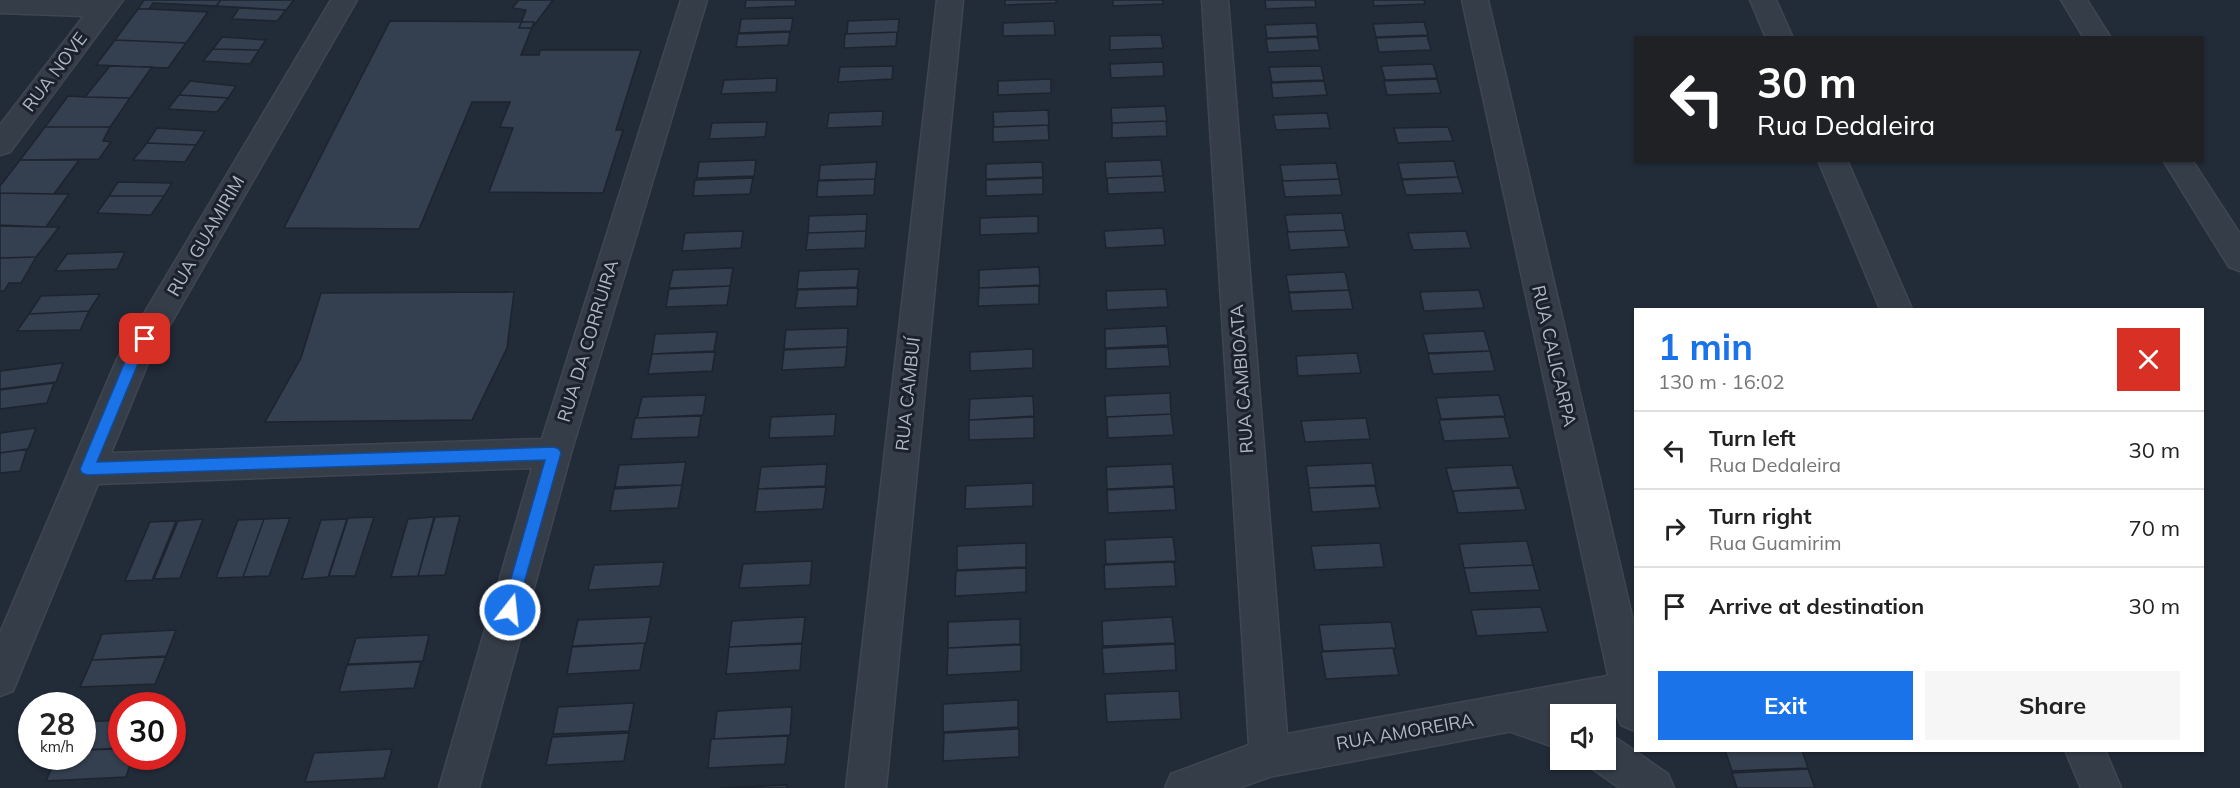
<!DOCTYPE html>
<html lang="en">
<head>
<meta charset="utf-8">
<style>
  :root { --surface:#fff; --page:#f6f6f6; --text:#222; --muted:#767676; --line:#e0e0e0; --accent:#1a73e8 }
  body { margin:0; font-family:Mulish,sans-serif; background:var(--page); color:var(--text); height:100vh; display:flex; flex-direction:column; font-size:22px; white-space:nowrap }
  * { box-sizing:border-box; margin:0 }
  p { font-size:20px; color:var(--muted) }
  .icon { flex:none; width:33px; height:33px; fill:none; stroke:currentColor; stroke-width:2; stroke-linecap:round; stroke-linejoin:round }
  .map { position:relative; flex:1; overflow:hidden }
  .panel { position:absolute; left:1634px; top:308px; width:570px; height:444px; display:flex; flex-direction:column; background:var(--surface); border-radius:0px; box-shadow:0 2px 4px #0004 }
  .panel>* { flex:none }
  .top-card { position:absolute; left:1634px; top:36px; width:570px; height:126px; border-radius:0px; box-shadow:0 2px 4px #0004; background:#202124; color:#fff; overflow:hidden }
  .tools { position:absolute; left:1550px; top:704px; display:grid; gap:12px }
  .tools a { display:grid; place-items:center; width:66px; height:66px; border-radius:0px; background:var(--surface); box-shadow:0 2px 4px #0004; font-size:30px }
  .speed { position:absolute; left:18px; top:692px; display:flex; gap:12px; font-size:30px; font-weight:700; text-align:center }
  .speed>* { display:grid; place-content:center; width:78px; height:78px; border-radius:50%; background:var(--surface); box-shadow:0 2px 4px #0004; line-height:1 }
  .speed small { font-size:15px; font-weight:400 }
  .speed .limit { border:9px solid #d22; background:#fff; color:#111 }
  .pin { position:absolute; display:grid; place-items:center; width:51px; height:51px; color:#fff; margin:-26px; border-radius:12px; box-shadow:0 3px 9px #0006 }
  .me { position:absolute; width:66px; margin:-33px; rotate:16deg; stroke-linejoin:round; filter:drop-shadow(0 0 4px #0008) }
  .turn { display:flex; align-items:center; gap:21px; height:126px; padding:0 24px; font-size:27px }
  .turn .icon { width:78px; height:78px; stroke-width:2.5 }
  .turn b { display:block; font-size:42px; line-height:51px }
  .round { display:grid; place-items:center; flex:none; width:63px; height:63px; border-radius:0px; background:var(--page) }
  .summary { display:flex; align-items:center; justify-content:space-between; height:102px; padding:0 24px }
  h1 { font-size:36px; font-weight:700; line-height:45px; color:var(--accent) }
  .button { display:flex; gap:12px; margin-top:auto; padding:12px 24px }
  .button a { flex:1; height:69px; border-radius:0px; background:var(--accent); color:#fff; font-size:24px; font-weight:700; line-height:69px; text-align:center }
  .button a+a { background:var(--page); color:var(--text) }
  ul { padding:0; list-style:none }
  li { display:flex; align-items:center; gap:18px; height:78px; padding:0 24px; border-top:2px solid var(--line) }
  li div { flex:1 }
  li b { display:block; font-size:22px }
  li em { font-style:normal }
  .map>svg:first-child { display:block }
  .building { fill:#343f4f; stroke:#1d242f; stroke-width:1.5 }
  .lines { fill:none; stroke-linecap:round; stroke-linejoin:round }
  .minor-casing { stroke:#3f4652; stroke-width:3 }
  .tertiary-casing { stroke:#3f4652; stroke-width:3 }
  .minor { fill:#353d48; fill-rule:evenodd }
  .tertiary { fill:#353d48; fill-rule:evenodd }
  .route { fill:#1a73e8; stroke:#114b97; stroke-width:1.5 }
  .labels { text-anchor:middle; stroke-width:6; stroke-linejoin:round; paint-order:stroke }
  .street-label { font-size:18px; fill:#b0b8c5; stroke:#1b222d }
</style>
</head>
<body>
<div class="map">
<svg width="2240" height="788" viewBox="0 0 2240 788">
  <rect width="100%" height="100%" fill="#222b38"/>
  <path class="building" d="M144,0H221L216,6L153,3L149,9H138Z
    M221,0H294L286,10L216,6Z
    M519,0H553L532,28H519L526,10L512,8Z
    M746,0H796L795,6L745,8Z
    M1005,0H1056V3L1005,5Z
    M1113,0H1163V4L1113,6Z
    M1265,0H1315L1316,7L1266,9Z
    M1373,0H1424L1425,4L1374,6Z
    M239,8L286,10L277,21L232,19Z
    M138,9H149L208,12L186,43L115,40Z
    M793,18L791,31L739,33L741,19Z
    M899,19L898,32L847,34L848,21Z
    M390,21L534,22L521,55H539L540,50H641L616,130H623L603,193L489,192L513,128L500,127L510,102H472L419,229L284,228Z
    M1054,21L1055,35L1003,36V23Z
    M1424,22L1428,35L1376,37L1373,24Z
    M1316,23L1318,36L1267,38L1265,25Z
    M790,32L788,45L736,47L738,34Z
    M897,32L896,46L844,48L845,34Z
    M1161,35L1163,48L1110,50V36Z
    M1427,36L1431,50L1379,52L1376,38Z
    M222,37L266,40L259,50L213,49Z
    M1317,37L1320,50L1268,52L1266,39Z
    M115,40L186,43L168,68L96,65Z
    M213,49L259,50L250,64L203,61Z
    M1163,62L1164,76L1111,78L1110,64Z
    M1433,64L1437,78L1385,80L1381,66Z
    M110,66L152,67L130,98L85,97Z
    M893,66L892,79L838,82L840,67Z
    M1321,66L1324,80L1272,82L1269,67Z
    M777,78L776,92L721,94L724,80Z
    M1051,79V93L998,95V81Z
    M1437,79L1441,93L1387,95L1384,81Z
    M190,81L236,86L228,98L179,95Z
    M1324,81L1327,95L1273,98L1271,83Z
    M179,95L228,98L217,112L168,109Z
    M68,96L85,97L130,98L110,127H45Z
    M1165,106L1167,121L1112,123L1111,108Z
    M1048,110L1049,125L994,127L993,112Z
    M883,111L882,126L827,128L829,113Z
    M1327,113L1330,128L1276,130L1273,115Z
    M1166,121L1167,136L1112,138V123Z
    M767,122L765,137L709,139L712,123Z
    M1048,125L1049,140L993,142V127Z
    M45,127H110L103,141L111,142L99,159L20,160Z
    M1448,127L1453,141L1398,143L1394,128Z
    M157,128L205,131L196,145L147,143Z
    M147,143L196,145L185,162L133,160Z
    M20,160H79L54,194L0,193V186Z
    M756,160L754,176L697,178L699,162Z
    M1161,160L1163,176L1106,178L1105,162Z
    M1454,161L1458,177L1402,179L1398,163Z
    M877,162L875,179L819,180L820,165Z
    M1042,162L1043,177L986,179V164Z
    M1336,163L1339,179L1283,181L1280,165Z
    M1163,176L1165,192L1108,194L1107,178Z
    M1458,177L1463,193L1406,195L1402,180Z
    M753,178L750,194L693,196L695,180Z
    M1043,178V194L986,196V180Z
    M875,179L874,195L817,197L818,181Z
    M1339,179L1342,195L1285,197L1282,181Z
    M118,182L172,183L164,196H109Z
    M0,193L54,194H69L46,227L0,225Z
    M109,196H164L151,215L97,213Z
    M1342,213L1345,230L1288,232L1285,215Z
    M867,214L866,231L808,233L809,216Z
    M1038,216V233L980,235V218Z
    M0,226L46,227H59L36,257L0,258Z
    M1163,228L1165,245L1106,248L1104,231Z
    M1345,230L1349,247L1290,250L1287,232Z
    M743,231L741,248L682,251L685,233Z
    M866,231L865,248L806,250L808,233Z
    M1466,231L1471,248L1413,250L1408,233Z
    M125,252L117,269L55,271L67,254Z
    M36,257L21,283H9L4,291H0V258Z
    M1039,267L1040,285L979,288V270Z
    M733,268L730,286L669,288L673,270Z
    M859,269L857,287L797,289L799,271Z
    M1345,272L1349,290L1289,292L1286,275Z
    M730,286L727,305L666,307L669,289Z
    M1039,286V304L978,306L979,288Z
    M858,288L857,306L795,308L798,290Z
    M1166,289L1168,307L1107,310L1106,291Z
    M1349,290L1353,309L1292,311L1289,293Z
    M1479,290L1484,308L1424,311L1420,292Z
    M514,292L507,348L472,420L265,422L301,358L321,293Z
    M100,294L89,311L29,314L41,296Z
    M89,311L80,330L17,331L29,314Z
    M1166,326L1168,345L1105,348V329Z
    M848,328L847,347L784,349L786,330Z
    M1484,331L1490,351L1428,353L1423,334Z
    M717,332L714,351L652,354L655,334Z
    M847,347L845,367L782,370L784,350Z
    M1168,347L1170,366L1106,369V349Z
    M1033,349V368L970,371V352Z
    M1490,351L1495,371L1433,374L1428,354Z
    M715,352L712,371L648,374L652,354Z
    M1357,353L1361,373L1298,376L1296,356Z
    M63,363L56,382L0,389V371Z
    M54,383L47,403L0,409V390Z
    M1170,393L1171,414L1106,417L1105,396Z
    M706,395L703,415L637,418L642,397Z
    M1499,395L1505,416L1441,419L1436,398Z
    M1033,396L1034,416L969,420L970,399Z
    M836,414L834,436L769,438L771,417Z
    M1171,414L1174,435L1108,438L1107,417Z
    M701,416L698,437L631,439L635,418Z
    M1034,417V438L969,440V420Z
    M1504,417L1510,438L1444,441L1439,420Z
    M1366,418L1370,439L1305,442L1301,421Z
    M36,428L28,449L0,453V433Z
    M27,449L20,471L0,473V453Z
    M686,462L682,485L615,487L619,465Z
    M1372,463L1376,485L1309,488L1306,466Z
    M827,464L825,486L758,489L761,467Z
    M1172,464L1174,486L1107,489L1106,467Z
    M1512,465L1518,487L1452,491L1446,468Z
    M1033,483V506L965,509L966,486Z
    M682,485L678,508L610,511L614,489Z
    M1375,486L1380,508L1312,512L1309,488Z
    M826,487L823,509L755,512L758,489Z
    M1174,487L1176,510L1108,513L1107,490Z
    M1520,488L1526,510L1458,513L1453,491Z
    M460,516L445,575L418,576L435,517Z
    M374,517L355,576H329L348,518Z
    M434,517L418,576L391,577L408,519Z
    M290,518L269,576L243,577L264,519Z
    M203,519L180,578L154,579L178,521Z
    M264,519L243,577L216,578L238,520Z
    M347,519L328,577L302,579L321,520Z
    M176,521L152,580L125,581L150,522Z
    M1173,537L1176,561L1106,564L1105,540Z
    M1527,541L1533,565L1464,568L1459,544Z
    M1026,543V567L957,570V546Z
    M1380,543L1384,567L1315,570L1311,546Z
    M812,561L810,585L739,588L743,564Z
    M664,562L660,586L588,590L594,565Z
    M1174,562L1176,586L1105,589L1104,565Z
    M1533,565L1540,590L1470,593L1464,568Z
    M1026,568V592L955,596L956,571Z
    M1541,607L1548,632L1477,636L1471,610Z
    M651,617L646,643L572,646L578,620Z
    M805,617L802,643L729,647L732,621Z
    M1172,617L1175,643L1103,646L1102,621Z
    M1020,619V644L948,648V622Z
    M1391,622L1396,648L1323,651L1319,625Z
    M176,630L166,656L92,660L102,634Z
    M429,635L423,661L348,664L356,638Z
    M645,643L640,670L567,674L572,647Z
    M802,644L800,670L726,674L729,647Z
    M1175,644L1176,670L1104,674L1102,648Z
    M1021,645V671L947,675L948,648Z
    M1393,648L1399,675L1326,679L1321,652Z
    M166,657L155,684L80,687L92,660Z
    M421,662L414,688L339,692L347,665Z
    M1179,691L1181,719L1107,722L1105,694Z
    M1018,700V727L943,732V704Z
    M634,703L629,731L553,734L558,707Z
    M792,707L790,735L714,739L717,711Z
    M122,720V748L82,750V722Z
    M1019,729V757L943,761L944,733Z
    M629,733L624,761L546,765L552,737Z
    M788,736L785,764L708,768L711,739Z
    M122,749V756H133L126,777L46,781L57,756H82V750Z
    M392,749L384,778L305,782L314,753Z
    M1725,750H1802L1808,768L1732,771Z
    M1808,769L1815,788H1737L1732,773Z
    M787,785V788H720Z"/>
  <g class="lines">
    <g class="minor-casing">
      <path id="minor" d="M0,0H123L10,152L0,155V125L84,16L0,13Z
        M331,0H357L148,363L111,453L542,439L681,0H707L571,453L479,788H439L532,468L98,484L13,691L0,696V633L117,359Z
        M937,0H963L886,788H846Z
        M1202,0H1228L1287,734L1629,672L1635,675V707L1605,714H1560V722L1269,777L1239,788H1165L1171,774L1249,745Z
        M1750,0H1776L1793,38H1766Z
        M2061,0H2087L2111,38H2084Z
        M1818,160H1847L1912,309H1880Z
        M2163,160H2192L2240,234V271L2229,267Z
        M2065,750H2105L2121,788H2081Z"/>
    </g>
    <g class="tertiary-casing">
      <path id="tertiary" d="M1462,0H1488L1635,629V731L1621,725L1616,712Z
        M1508,694L1568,714H1560V749L1494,726L1489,713L1494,700Z
        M1605,734L1619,740L1668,774L1674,788H1620L1591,768L1587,759H1605Z"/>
    </g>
    <use href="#minor" class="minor"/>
    <use href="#tertiary" class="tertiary"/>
  </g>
  <path class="route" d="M145,334L151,339L139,361L97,462L554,447L559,449L561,453L515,615L510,617L504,615L502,610L545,460L87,475L82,473L80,469L126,359L140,335Z"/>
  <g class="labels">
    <g class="street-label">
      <text transform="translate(55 72) rotate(-53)" y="6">RUA NOVE</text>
      <text transform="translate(206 236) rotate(-60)" y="6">RUA GUAMIRIM</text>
      <text transform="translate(588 341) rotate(-73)" y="6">RUA DA CORRUIRA</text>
      <text transform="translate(1554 356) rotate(77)" y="6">RUA CALICARPA</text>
      <text transform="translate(1242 379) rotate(-94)" y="6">RUA CAMBIOATA</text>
      <text transform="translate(908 394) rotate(-84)" y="6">RUA CAMBUÍ</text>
      <text transform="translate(1405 732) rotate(-10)" y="6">RUA AMOREIRA</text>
    </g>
  </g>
</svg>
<div class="tools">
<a><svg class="icon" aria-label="sound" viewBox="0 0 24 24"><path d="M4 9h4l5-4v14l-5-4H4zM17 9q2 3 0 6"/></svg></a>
</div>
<div class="speed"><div>28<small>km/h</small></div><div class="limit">30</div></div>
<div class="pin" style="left:145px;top:339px;background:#d93025"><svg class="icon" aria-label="arrive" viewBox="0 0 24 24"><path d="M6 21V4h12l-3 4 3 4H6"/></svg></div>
<svg class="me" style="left:510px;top:610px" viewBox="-20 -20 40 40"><circle r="17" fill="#1a73e8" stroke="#fff" stroke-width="3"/><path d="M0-11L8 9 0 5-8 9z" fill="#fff"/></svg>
<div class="top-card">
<div class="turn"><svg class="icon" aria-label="left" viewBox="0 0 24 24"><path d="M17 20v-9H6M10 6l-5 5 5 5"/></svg><div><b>30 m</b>Rua Dedaleira</div></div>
</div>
<section class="panel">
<div class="summary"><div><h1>1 min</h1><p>130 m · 16:02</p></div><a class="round" style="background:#d93025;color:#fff"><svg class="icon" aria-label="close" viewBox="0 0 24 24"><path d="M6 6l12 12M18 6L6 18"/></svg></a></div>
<ul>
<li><svg class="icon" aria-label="left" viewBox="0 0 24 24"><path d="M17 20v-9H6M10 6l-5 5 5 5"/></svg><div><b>Turn left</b><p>Rua Dedaleira</p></div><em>30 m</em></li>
<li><svg class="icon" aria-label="right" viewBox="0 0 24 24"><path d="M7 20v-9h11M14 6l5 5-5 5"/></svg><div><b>Turn right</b><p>Rua Guamirim</p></div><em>70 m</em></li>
<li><svg class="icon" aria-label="arrive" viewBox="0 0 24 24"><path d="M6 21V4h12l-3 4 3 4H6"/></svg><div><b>Arrive at destination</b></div><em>30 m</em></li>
</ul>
<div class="button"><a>Exit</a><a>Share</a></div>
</section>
</div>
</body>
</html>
